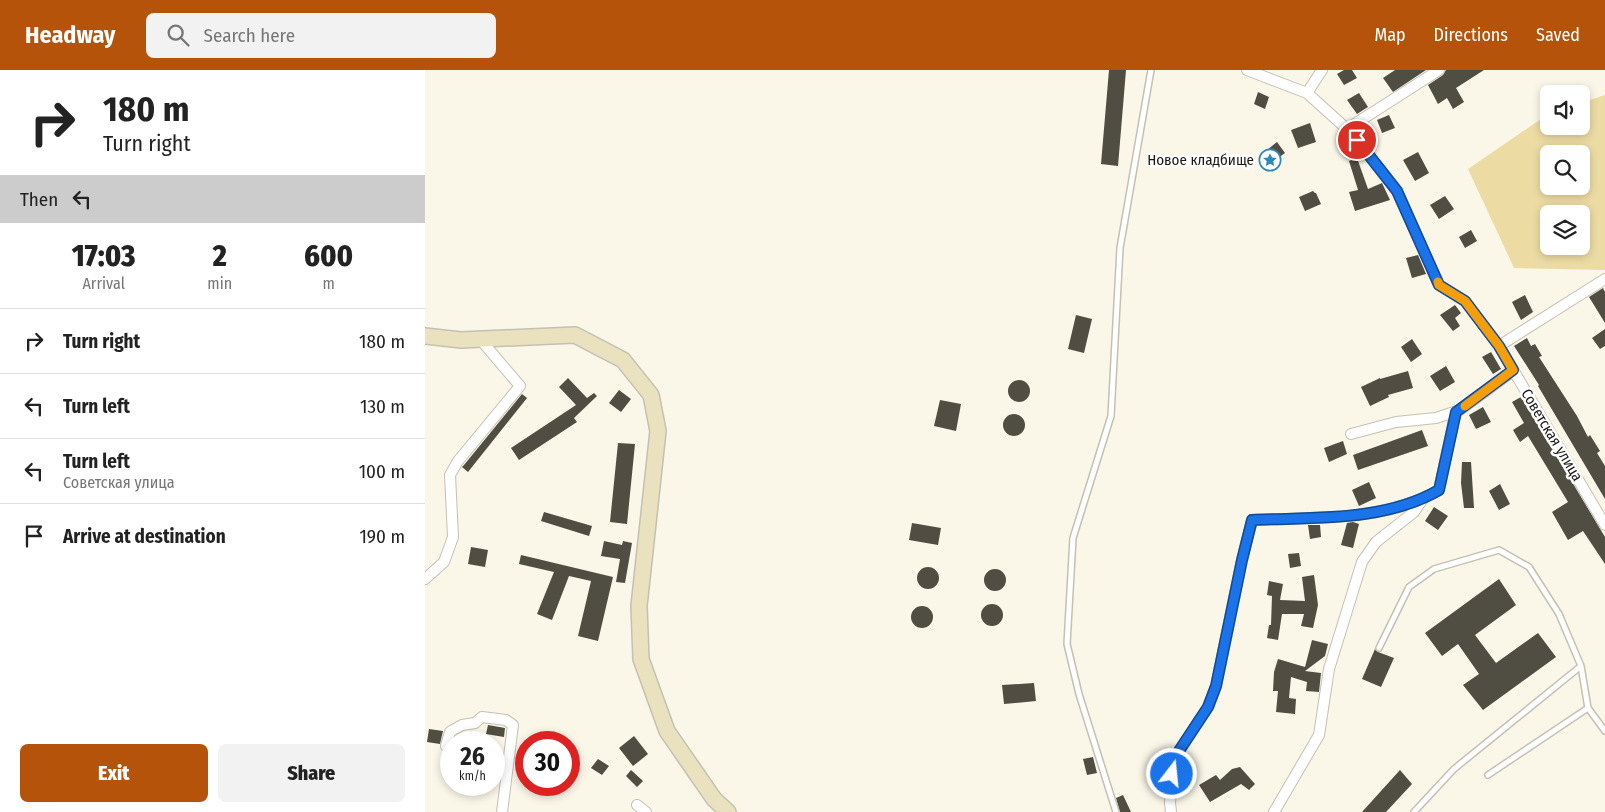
<!DOCTYPE html>
<html lang="en">
<head>
<meta charset="utf-8">
<style>
  :root { --surface:#fff; --page:#f2f2f2; --text:#222; --muted:#767676; --line:#e0e0e0; --accent:#b45309 }
  body { margin:0; font-family:"Fira Sans Condensed",sans-serif; background:var(--page); color:var(--text); height:100vh; display:flex; flex-direction:column; font-size:19px; white-space:nowrap }
  * { box-sizing:border-box; margin:0 }
  p { font-size:16px; color:var(--muted) }
  .icon { flex:none; width:28px; height:28px; fill:none; stroke:currentColor; stroke-width:2; stroke-linecap:round; stroke-linejoin:round }
  .map { position:relative; flex:1; overflow:hidden }
  .panel { display:flex; flex-direction:column; background:var(--surface); width:425px }
  .panel>* { flex:none }
  .hud { background:#fff; color:var(--text); overflow:hidden }
  .buttons { position:absolute; left:1115px; top:15px; display:grid; gap:10px }
  .buttons a { display:grid; place-items:center; width:50px; height:50px; border-radius:8px; background:var(--surface); box-shadow:0 2px 8px #0003; font-size:25px }
  .speed { position:absolute; left:15px; top:661px; display:flex; gap:10px; font-size:25px; font-weight:700; text-align:center }
  .speed>* { display:grid; place-content:center; width:65px; height:65px; border-radius:50%; background:var(--surface); box-shadow:0 2px 8px #0003; line-height:1 }
  .speed small { font-size:12px; font-weight:400 }
  .speed .limit { border:8px solid #d22; background:#fff; color:#111 }
  .pin { position:absolute; display:grid; place-items:center; width:42px; height:42px; color:#fff; margin:-21px; border:2px solid #fff; border-radius:50%; box-shadow:0 1px 5px #0007 }
  .me { position:absolute; width:55px; margin:-28px; rotate:16deg; stroke-linejoin:round; filter:drop-shadow(0 0 4px #0008) }
  .turn { display:flex; align-items:center; gap:18px; height:105px; padding:0 20px; font-size:22px }
  .turn .icon { width:65px; height:65px; stroke-width:2.5 }
  .turn b { display:block; font-size:35px; line-height:42px }
  .then { display:flex; align-items:center; height:48px; padding:0 20px; background:#0003; gap:10px; font-size:19px }
  .eta { display:flex; justify-content:space-evenly; align-items:center; height:85px; text-align:center }
  .eta b { font-size:30px; font-weight:800; line-height:35px }
  .action { display:flex; gap:10px; margin-top:auto; padding:10px 20px }
  .action a { flex:1; height:58px; border-radius:8px; background:var(--accent); color:#fff; font-size:20px; font-weight:800; line-height:58px; text-align:center }
  .action a+a { background:var(--page); color:var(--text) }
  ul { padding:0; list-style:none }
  li { display:flex; align-items:center; gap:15px; height:65px; padding:0 20px; border-top:1px solid var(--line) }
  li div { flex:1 }
  li b { display:block; font-size:19px }
  li em { font-style:normal }
  header { display:flex; align-items:center; gap:30px; box-sizing:border-box; height:70px; padding:0 25px; background:var(--accent); color:#fff }
  header strong { font-size:24px }
  nav { display:flex; gap:28px; margin-inline-start:auto; font-size:18px }
  .search { width:350px; height:45px; background:var(--page); display:flex; align-items:center; gap:12px; box-sizing:border-box; padding:0 18px; border-radius:8px; color:var(--muted); font-size:19px }
  main { display:flex; flex:1; min-height:0 }
  .map>svg:first-child { display:block }
  .green { fill:#ecdba3; fill-rule:evenodd }
  .building { fill:#504d42 }
  .lines { fill:none; stroke-linecap:round; stroke-linejoin:round }
  .service-casing { stroke:#c4c0b3; stroke-width:8 }
  .minor-casing { stroke:#c4c0b3; stroke-width:12 }
  .secondary-casing { stroke:#c4c0b3; stroke-width:18 }
  .service { stroke:#fff; stroke-width:5 }
  .minor { stroke:#fff; stroke-width:10 }
  .secondary { stroke:#eae1be; stroke-width:15 }
  .route-casing { stroke:#114b97; stroke-width:12 }
  .route { stroke:#1a73e8; stroke-width:9 }
  .slow { stroke:#f59e0b; stroke-width:9 }
  .labels { text-anchor:middle; stroke-width:5; stroke-linejoin:round; paint-order:stroke }
  .poi-label { font-size:15px; fill:#191813; stroke:#fff; text-anchor:end }
  .street-label { font-size:15px; fill:#191813; stroke:#fff }
</style>
</head>
<body>
<header>
<strong>Headway</strong>
<div class="search"><svg class="icon" aria-label="search" viewBox="0 0 24 24"><circle cx="10" cy="10" r="6"/><path d="M15 15l6 6"/></svg>Search here</div>
<nav><a>Map</a><a>Directions</a><a>Saved</a></nav>
</header>
<main>
<section class="panel">
<div class="hud">
<div class="turn"><svg class="icon" aria-label="right" viewBox="0 0 24 24"><path d="M7 20v-9h11M14 6l5 5-5 5"/></svg><div><b>180 m</b>Turn right</div></div>
<div class="then">Then<svg class="icon" aria-label="left" viewBox="0 0 24 24"><path d="M17 20v-9H6M10 6l-5 5 5 5"/></svg></div>
</div>
<div class="eta">
<div><b>17:03</b><p>Arrival</p></div>
<div><b>2</b><p>min</p></div>
<div><b>600</b><p>m</p></div>
</div>
<ul>
<li><svg class="icon" aria-label="right" viewBox="0 0 24 24"><path d="M7 20v-9h11M14 6l5 5-5 5"/></svg><div><b>Turn right</b></div><em>180 m</em></li>
<li><svg class="icon" aria-label="left" viewBox="0 0 24 24"><path d="M17 20v-9H6M10 6l-5 5 5 5"/></svg><div><b>Turn left</b></div><em>130 m</em></li>
<li><svg class="icon" aria-label="left" viewBox="0 0 24 24"><path d="M17 20v-9H6M10 6l-5 5 5 5"/></svg><div><b>Turn left</b><p>Советская улица</p></div><em>100 m</em></li>
<li><svg class="icon" aria-label="arrive" viewBox="0 0 24 24"><path d="M6 21V4h12l-3 4 3 4H6"/></svg><div><b>Arrive at destination</b></div><em>190 m</em></li>
</ul>
<div class="action"><a>Exit</a><a>Share</a></div>
</section>
<div class="map">
<svg width="1180" height="742" viewBox="0 0 1180 742">
  <rect width="100%" height="100%" fill="#faf6e8"/>
  <path class="green" d="M1180,25V200L1089,198L1043,99L1119,47L1124,45V56H1156V33ZM1124,84H1156V116H1124ZM1124,144H1156V176H1124Z"/>
  <path class="building" d="M684,0H701L693,96L676,94Z
    M919,0H927L932,8L919,15L912,4Z
    M970,0H1001L968,22L958,8Z
    M1021,0H1059L1031,18L1039,32L1028,39L1022,28L1013,34L1003,15L1018,5Z
    M833,22L844,27L840,39L829,34Z
    M934,23L943,37L932,44L922,30Z
    M964,45L970,58L957,63L952,50Z
    M885,53L891,72L873,78L866,60Z
    M852,72L860,83L849,91L842,80Z
    M993,82L1004,103L990,111L978,90Z
    M932,88L943,119L957,113L965,130L930,141L924,122L933,120L924,91Z
    M888,121L890,123H891L896,134L880,141L874,127Z
    M1020,126L1029,139L1014,149L1005,135Z
    M1046,160L1052,171L1040,178L1034,167Z
    M993,185L1001,204L987,208L981,188Z
    M1178,218L1180,222V253L1164,227Z
    M1100,225L1108,242L1096,250L1087,232Z
    M1030,235L1036,243L1030,248L1035,256L1028,261L1015,245Z
    M651,245L667,249L659,283L643,279Z
    M1180,259V276L1175,279L1167,268Z
    M1102,268L1106,276L1110,274L1117,286L1114,287L1152,346L1163,367L1165,365L1175,381L1172,383L1180,396V429L1113,316L1114,315L1089,276Z
    M987,269L997,284L986,292L976,277Z
    M1066,282L1076,299L1068,304L1057,287Z
    M1021,296L1030,312L1015,321L1005,306Z
    M983,301L988,318L963,325L964,327L945,336L936,317L955,308V309Z
    M143,308L162,328L169,323L172,326L149,348L152,352L94,390L86,378L151,335L134,317Z
    M583 321a11 11 0 1 1 22 0a11 11 0 1 1-22 0Z
    M194,320L206,329L196,342L184,333Z
    M97,324L102,328L43,402L37,397L39,395Z
    M1096,327L1180,467V494L1158,461L1143,470L1127,442L1143,432L1103,366L1095,372L1088,360L1099,353L1087,332Z
    M515,330L536,334L531,361L509,356Z
    M1058,337L1066,352L1051,359L1044,345Z
    M578 355a11 11 0 1 1 22 0a11 11 0 1 1-22 0Z
    M997,360L1003,376L933,400L928,385Z
    M918,371L922,384L904,392L899,378Z
    M193,373L210,374L202,454L185,452Z
    M1037,392H1046L1049,438H1039L1036,413Z
    M944,412L951,428L934,436L927,420Z
    M1075,414L1085,434L1074,440L1064,421Z
    M1009,437L1023,446L1013,460L1000,451Z
    M119,442L167,456L164,466L116,451Z
    M928,452L934,454L928,478L916,475L922,453Z
    M487,453L516,458L513,475L484,470Z
    M883,455H895L896,467L885,469Z
    M179,471L197,475L198,471L207,473L200,513L191,512L195,489L176,486Z
    M46,477L63,480L60,497L43,494Z
    M874,483L876,496L865,498L863,484Z
    M96,485L188,507L173,571L153,566L166,511L144,506L127,550L112,544L129,502L94,494Z
    M492 508a11 11 0 1 1 22 0a11 11 0 1 1-22 0Z
    M559 510a11 11 0 1 1 22 0a11 11 0 1 1-22 0Z
    M889,505L893,535L888,558L876,556L879,544H857L853,570L842,568L844,555H846L847,526L842,525L844,511L858,514L855,530L880,531L877,507Z
    M1074,509L1091,535L1050,565L1071,593L1113,563L1131,587L1058,640L1038,615L1054,604L1033,574L1017,586L1000,563Z
    M556 545a11 11 0 1 1 22 0a11 11 0 1 1-22 0Z
    M486 547a11 11 0 1 1 22 0a11 11 0 1 1-22 0Z
    M887,570L903,574L900,586L880,601L896,603L894,622L881,621L882,612L866,607L864,628L871,629L870,644L851,642L853,621H848L849,602L853,589L880,597Z
    M950,579L953,582L969,588L956,617L937,609Z
    M609,613L611,631L579,634L577,615Z
    M63,655L80,658L79,667L61,664Z
    M4,659L18,661L15,674L2,672Z
    M209,666L223,684L208,696L194,678Z
    M668,687L672,703L662,705L658,689Z
    M173,689L184,696L177,705L166,698Z
    M815,697L830,714L824,720L816,714L785,732L774,715L791,705L795,710L807,699Z
    M206,700L218,711L212,717L201,706Z
    M975,700L987,714L961,742H937Z
    M698,725L706,742H695L691,728Z"/>
  <g class="lines">
    <g class="service-casing">
      <path id="service" d="M954,578L984,517L1009,499L1074,480L1104,497L1134,544L1156,596
        M1063,705L1163,638L1180,661
        M691,742L654,624L642,574L648,468L686,346L695,178L726,0
        M989,742L1029,699L1156,596L1163,638"/>
    </g>
    <g class="minor-casing">
      <path id="minor" d="M822,0L882,23L922,59L932,70L972,121L1014,215L1040,231L1074,276L1180,455
        M882,23L897,0
        M922,59L1014,0
        M1074,276L1180,209
        M926,364L971,352L1011,348L1035,340L1088,301
        M0,509L19,492L28,467L25,405L33,391L95,316L55,269
        M21,676L25,662L28,660L37,655L50,653L57,647L81,650L88,655L77,742
        M212,735L221,742
        M746,742L745,733L748,690L783,637L791,616L817,490L827,450C889,447 959,452 1014,420L1031,341
        M849,742L894,665L904,599L937,492L951,472L989,442L998,429"/>
    </g>
    <g class="secondary-casing">
      <path id="secondary" d="M0,266L36,270L150,265L198,290L226,325L233,361L214,536L216,589L242,661L289,729L303,742"/>
    </g>
    <use href="#service" class="service"/>
    <use href="#minor" class="minor"/>
    <use href="#secondary" class="secondary"/>
  </g>
  <g class="lines">
    <g class="route-casing">
      <path id="route" d="M747,704L748,690L783,637L791,616L817,490L827,450C889,447 959,452 1014,420L1031,342L1088,300L1074,276L1040,231L1014,215L972,121L932,70"/>
    </g>
    <use href="#route" class="route"/>
    <path class="slow" d="M1013,212L1014,215L1040,231L1074,276L1088,300L1040,336"/>
  </g>
  <defs>
    <g id="sight-ring" transform="scale(1.125)"><circle r="9.5" fill="#fff" stroke="#2c8ab6" stroke-width="1.5"/><path d="M0-6L1.8-2.2L6-1.7L2.9 1.2L3.7 5.4L0 3.3L-3.7 5.4L-2.9 1.2L-6-1.7L-1.8-2.2Z" fill="#2c8ab6"/></g>
  </defs>
  <g fill-rule="evenodd">
    <use href="#sight-ring" x="845" y="90"/>
  </g>
  <g class="labels">
    <g class="poi-label">
      <text x="829" y="95">Новое кладбище</text>
    </g>
    <g class="street-label">
      <text transform="translate(1127 365) rotate(59)" y="5">Советская улица</text>
    </g>
  </g>
</svg>
<div class="buttons">
<a><svg class="icon" aria-label="sound" viewBox="0 0 24 24"><path d="M4 9h4l5-4v14l-5-4H4zM17 9q2 3 0 6"/></svg></a>
<a><svg class="icon" aria-label="search" viewBox="0 0 24 24"><circle cx="10" cy="10" r="6"/><path d="M15 15l6 6"/></svg></a>
<a><svg class="icon" aria-label="layers" viewBox="0 0 24 24"><path d="M12 4l9 5-9 5-9-5zM3 14l9 5 9-5"/></svg></a>
</div>
<div class="speed"><div>26<small>km/h</small></div><div class="limit">30</div></div>
<div class="pin" style="left:932px;top:70px;background:#d93025"><svg class="icon" aria-label="arrive" viewBox="0 0 24 24"><path d="M6 21V4h12l-3 4 3 4H6"/></svg></div>
<svg class="me" style="left:747px;top:704px" viewBox="-20 -20 40 40"><circle r="17" fill="#1a73e8" stroke="#fff" stroke-width="3"/><path d="M0-11L8 9 0 5-8 9z" fill="#fff"/></svg>
</div>
</main>
</body>
</html>
